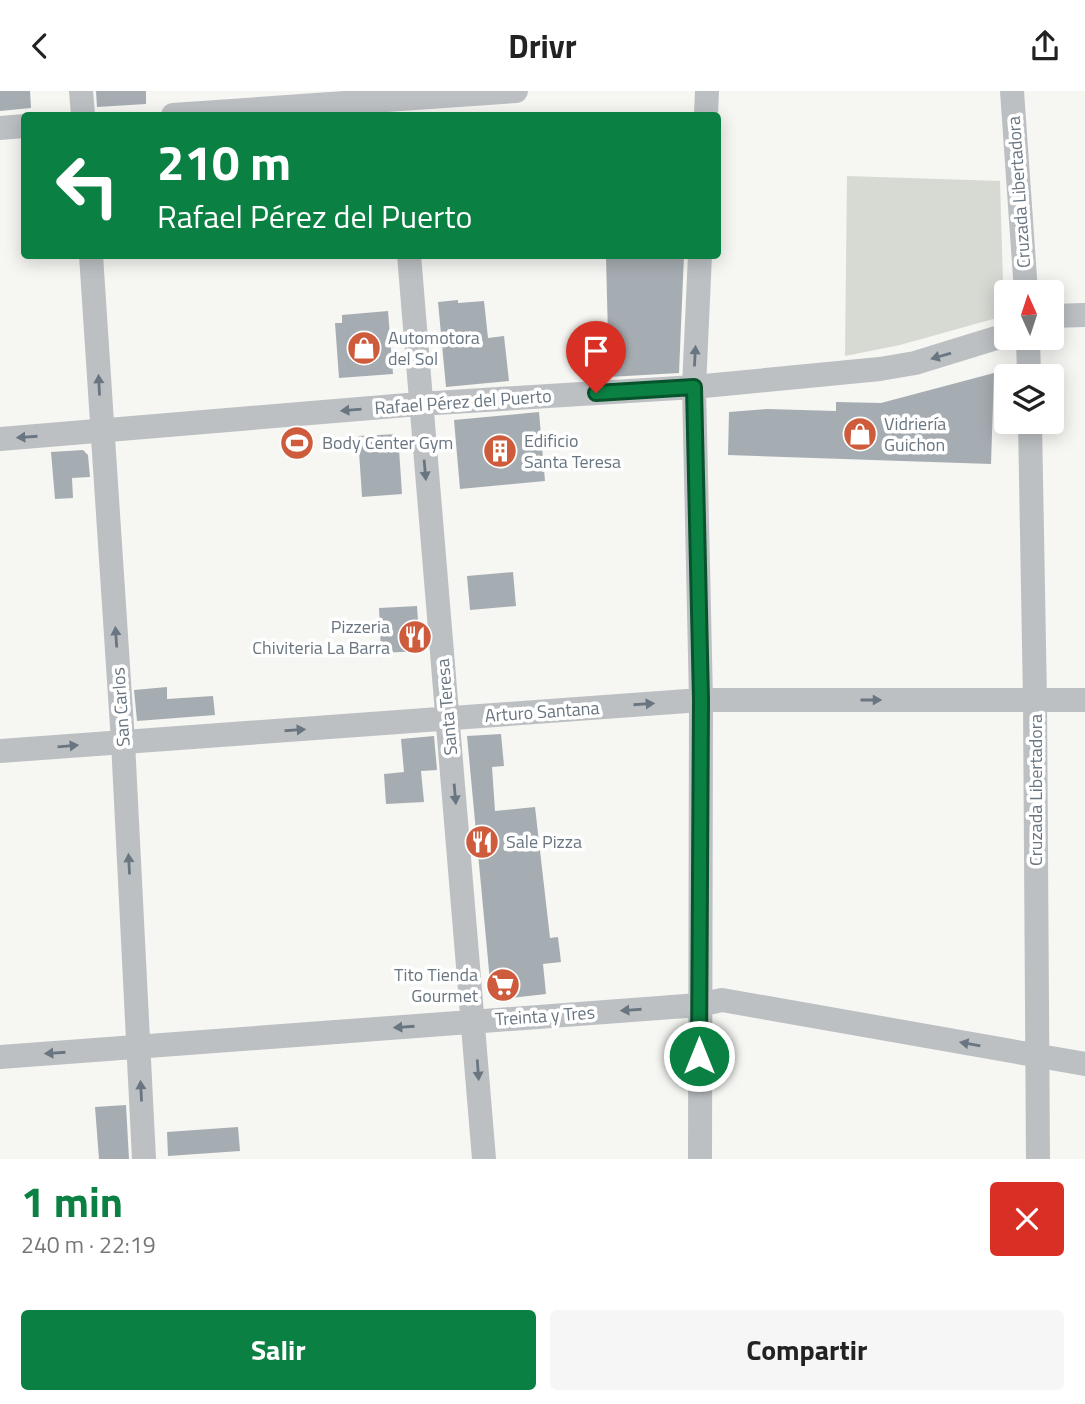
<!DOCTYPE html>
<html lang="es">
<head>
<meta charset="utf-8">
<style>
  :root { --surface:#fff; --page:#f6f6f6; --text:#222; --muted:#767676; --accent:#0b8043 }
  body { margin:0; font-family:"Titillium Web",sans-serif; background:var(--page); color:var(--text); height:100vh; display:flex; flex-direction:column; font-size:26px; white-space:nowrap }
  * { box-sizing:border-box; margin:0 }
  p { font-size:23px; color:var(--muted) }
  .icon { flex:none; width:38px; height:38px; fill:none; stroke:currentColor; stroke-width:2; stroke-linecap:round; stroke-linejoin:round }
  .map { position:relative; height:1068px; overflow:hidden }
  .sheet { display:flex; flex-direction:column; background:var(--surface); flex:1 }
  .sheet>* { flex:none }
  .banner { position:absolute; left:21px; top:21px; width:700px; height:147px; border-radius:7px; box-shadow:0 4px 18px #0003; background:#0b8043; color:#fff; overflow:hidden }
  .needle { width:46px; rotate:357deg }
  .buttons { position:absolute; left:994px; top:189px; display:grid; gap:14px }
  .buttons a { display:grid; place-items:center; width:70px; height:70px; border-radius:7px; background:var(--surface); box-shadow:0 4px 18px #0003; font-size:35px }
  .pin { position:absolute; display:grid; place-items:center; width:60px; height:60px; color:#fff; margin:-72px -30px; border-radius:50% 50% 50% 0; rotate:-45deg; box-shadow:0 0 7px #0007 }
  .pin .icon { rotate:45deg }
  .me { position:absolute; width:77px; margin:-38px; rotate:0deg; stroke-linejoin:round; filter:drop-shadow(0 0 5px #0008) }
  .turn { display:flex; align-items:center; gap:24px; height:147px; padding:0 21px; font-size:32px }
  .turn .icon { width:91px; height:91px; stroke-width:2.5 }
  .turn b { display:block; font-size:49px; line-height:60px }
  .round { display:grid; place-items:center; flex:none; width:74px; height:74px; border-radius:7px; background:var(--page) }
  .summary { display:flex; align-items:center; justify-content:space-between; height:119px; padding:0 21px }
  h1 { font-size:42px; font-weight:700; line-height:52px; color:var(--accent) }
  .primary-button { display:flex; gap:14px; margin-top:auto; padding:14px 21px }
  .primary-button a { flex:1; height:80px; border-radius:7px; background:var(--accent); color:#fff; font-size:28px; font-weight:700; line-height:80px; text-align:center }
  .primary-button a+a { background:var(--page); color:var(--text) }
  header { display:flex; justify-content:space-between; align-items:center; height:91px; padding:0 21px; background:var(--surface); font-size:32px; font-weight:700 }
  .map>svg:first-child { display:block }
  .green { fill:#d6dad3 }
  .building { fill:#a6adb2 }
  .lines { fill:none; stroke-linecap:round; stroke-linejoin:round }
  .minor { stroke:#bcc0c3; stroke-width:24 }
  .oneway { fill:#697681 }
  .route-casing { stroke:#07532c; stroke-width:18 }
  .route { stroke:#0b8043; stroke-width:12 }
  .labels { text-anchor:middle; stroke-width:7; stroke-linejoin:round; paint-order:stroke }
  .street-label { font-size:18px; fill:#697681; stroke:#fff }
  .poi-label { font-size:18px; fill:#697681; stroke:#fff; text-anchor:start }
</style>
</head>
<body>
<header><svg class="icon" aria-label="back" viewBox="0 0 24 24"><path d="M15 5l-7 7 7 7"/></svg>Drivr<svg class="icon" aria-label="share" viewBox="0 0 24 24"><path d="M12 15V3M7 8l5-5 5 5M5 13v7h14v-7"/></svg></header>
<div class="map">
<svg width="1085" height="1068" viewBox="0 0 1085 1068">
  <rect width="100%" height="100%" fill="#f6f6f3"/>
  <path class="green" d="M847,85L1000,90L1004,225L900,254L845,265Z"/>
  <path class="building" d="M0,0H30L31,17L0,20Z
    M96,0H146V13L97,16Z
    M620,164H684L679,282L609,286L606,166Z
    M458,209V212L484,210L488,247L504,245L509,290L446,296L438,211Z
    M388,220L393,283L339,287L335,232H342V224Z
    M994,282L991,373L728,364L729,321L767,318L836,320V311L881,312Z
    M539,321L545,390L460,398L454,329Z
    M398,343L402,403L362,406L358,345Z
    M83,359L88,364L90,386L72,387L73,407L55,408L51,361Z
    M513,481L516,515L470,519L467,485Z
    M417,515L420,560L381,562L379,517Z
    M167,596V608L213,605L215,624L137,630L134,599Z
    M501,643L504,675L492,676L495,720L535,716L550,847L558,846L561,871L543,873L546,903L511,907L503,899L491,901L467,645Z
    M434,645L437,679L421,680L424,711L386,713L384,683L404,681L401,648Z
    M126,1014L129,1068H99L95,1016Z
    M238,1036L240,1060L168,1065L167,1041Z"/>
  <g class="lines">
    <path class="minor" d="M81,0L83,24
      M1012,0L1026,201
      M173,24L516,0
      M706,24L707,0
      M0,37L24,35
      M91,164L123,651L144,1068
      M409,164L484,1068
      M700,164L694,296L701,609L700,1068
      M1052,225L1085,224
      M1028,247L1029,285
      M1030,331L1035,609L1038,1068
      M0,348L419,313L694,296L880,278L915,272L1006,244
      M0,660L701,609H1085
      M0,966L699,914L722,909L1085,973"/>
  </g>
  <defs><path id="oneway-solid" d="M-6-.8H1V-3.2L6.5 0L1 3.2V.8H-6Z" transform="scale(1.75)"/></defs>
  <g class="oneway">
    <use href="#oneway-solid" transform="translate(695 265) rotate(-87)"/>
    <use href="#oneway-solid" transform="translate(941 265) rotate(164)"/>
    <use href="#oneway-solid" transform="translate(99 294) rotate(-93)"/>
    <use href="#oneway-solid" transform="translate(351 319) rotate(175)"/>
    <use href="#oneway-solid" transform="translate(27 346) rotate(176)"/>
    <use href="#oneway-solid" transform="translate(425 379) rotate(85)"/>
    <use href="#oneway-solid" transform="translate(116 546) rotate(-94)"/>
    <use href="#oneway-solid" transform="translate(871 609)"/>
    <use href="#oneway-solid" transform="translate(644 613) rotate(-4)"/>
    <use href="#oneway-solid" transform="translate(295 639) rotate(-4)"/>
    <use href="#oneway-solid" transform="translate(68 655) rotate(-5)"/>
    <use href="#oneway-solid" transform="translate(455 703) rotate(85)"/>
    <use href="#oneway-solid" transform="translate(129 773) rotate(-93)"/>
    <use href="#oneway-solid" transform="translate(631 919) rotate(176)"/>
    <use href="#oneway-solid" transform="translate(404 936) rotate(176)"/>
    <use href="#oneway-solid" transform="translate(970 953) rotate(-170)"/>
    <use href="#oneway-solid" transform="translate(55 962) rotate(176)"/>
    <use href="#oneway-solid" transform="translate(478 979) rotate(86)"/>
    <use href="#oneway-solid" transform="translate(141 1000) rotate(-93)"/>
  </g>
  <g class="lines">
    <g class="route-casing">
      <path id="route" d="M596,302L694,296L701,609L699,965"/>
    </g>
    <use href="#route" class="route"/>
  </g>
  <defs>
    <g id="shop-disc" transform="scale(1.75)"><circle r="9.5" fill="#ce5c3c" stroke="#fff"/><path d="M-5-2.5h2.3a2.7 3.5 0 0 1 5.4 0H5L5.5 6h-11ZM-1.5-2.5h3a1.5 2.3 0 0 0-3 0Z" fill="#fff"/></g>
    <g id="stadium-disc" transform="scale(1.75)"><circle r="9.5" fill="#ce5c3c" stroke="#fff"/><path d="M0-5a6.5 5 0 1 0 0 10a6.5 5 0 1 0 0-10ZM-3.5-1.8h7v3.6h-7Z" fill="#fff"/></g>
    <g id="building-disc" transform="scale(1.75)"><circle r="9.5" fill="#ce5c3c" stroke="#fff"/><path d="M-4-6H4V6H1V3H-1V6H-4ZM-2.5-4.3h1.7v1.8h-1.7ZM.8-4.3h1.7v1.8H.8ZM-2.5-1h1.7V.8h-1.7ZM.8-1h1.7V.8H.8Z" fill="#fff"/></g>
    <g id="restaurant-disc" transform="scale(1.75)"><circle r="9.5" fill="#ce5c3c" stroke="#fff"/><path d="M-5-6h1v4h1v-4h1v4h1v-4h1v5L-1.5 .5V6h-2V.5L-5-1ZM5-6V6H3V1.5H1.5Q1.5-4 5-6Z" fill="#fff"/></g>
    <g id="supermarket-disc" transform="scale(1.75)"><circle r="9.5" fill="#ce5c3c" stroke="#fff"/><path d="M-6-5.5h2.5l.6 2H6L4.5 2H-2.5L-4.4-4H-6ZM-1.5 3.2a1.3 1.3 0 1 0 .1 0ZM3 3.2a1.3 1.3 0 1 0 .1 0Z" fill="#fff"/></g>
  </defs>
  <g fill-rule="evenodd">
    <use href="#shop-disc" x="364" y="257"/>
    <use href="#shop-disc" x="860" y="343"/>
    <use href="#stadium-disc" x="297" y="352"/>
    <use href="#building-disc" x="500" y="360"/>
    <use href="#restaurant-disc" x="415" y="546"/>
    <use href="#restaurant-disc" x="482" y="751"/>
    <use href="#supermarket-disc" x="503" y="894"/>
  </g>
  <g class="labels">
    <g class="street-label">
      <text transform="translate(1019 101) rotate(-94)" y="6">Cruzada Libertadora</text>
      <text transform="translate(463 311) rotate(-4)" y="6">Rafael Pérez del Puerto</text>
      <text transform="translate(121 616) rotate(-94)" y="6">San Carlos</text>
      <text transform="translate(447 616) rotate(-95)" y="6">Santa Teresa</text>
      <text transform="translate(542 621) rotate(-4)" y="6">Arturo Santana</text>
      <text transform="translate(1036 699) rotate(-90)" y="6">Cruzada Libertadora</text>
      <text transform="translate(545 925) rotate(-4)" y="6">Treinta y Tres</text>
    </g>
    <g class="poi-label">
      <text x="388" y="253">Automotora<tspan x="388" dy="21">del Sol</tspan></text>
      <text x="884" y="339">Vidriería<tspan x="884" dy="21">Guichon</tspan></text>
      <text x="524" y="356">Edificio<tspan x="524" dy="21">Santa Teresa</tspan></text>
      <text x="322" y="358">Body Center Gym</text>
      <text x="390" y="542" text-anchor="end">Pizzeria<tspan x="390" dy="21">Chiviteria La Barra</tspan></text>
      <text x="506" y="757">Sale Pizza</text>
      <text x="478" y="890" text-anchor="end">Tito Tienda<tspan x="478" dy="21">Gourmet</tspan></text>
    </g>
  </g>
</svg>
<div class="buttons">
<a><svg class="needle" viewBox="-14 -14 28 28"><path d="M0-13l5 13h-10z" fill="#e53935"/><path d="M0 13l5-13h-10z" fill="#767676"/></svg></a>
<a><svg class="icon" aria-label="layers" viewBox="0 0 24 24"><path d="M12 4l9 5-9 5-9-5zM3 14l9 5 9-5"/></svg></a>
</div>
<div class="pin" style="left:596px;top:302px;background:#d93025"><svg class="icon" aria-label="arrive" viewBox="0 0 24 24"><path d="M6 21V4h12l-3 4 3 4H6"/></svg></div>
<svg class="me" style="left:699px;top:965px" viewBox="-20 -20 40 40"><circle r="17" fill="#0b8043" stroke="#fff" stroke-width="3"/><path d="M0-11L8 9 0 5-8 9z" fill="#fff"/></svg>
<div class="banner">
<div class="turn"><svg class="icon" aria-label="left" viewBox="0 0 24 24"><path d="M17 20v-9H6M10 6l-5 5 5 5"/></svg><div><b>210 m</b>Rafael Pérez del Puerto</div></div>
</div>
</div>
<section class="sheet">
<div class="summary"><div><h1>1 min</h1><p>240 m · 22:19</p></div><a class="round" style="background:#d93025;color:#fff"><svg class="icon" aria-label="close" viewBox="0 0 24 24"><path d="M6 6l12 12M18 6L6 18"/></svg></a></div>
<div class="primary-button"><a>Salir</a><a>Compartir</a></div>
</section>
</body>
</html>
